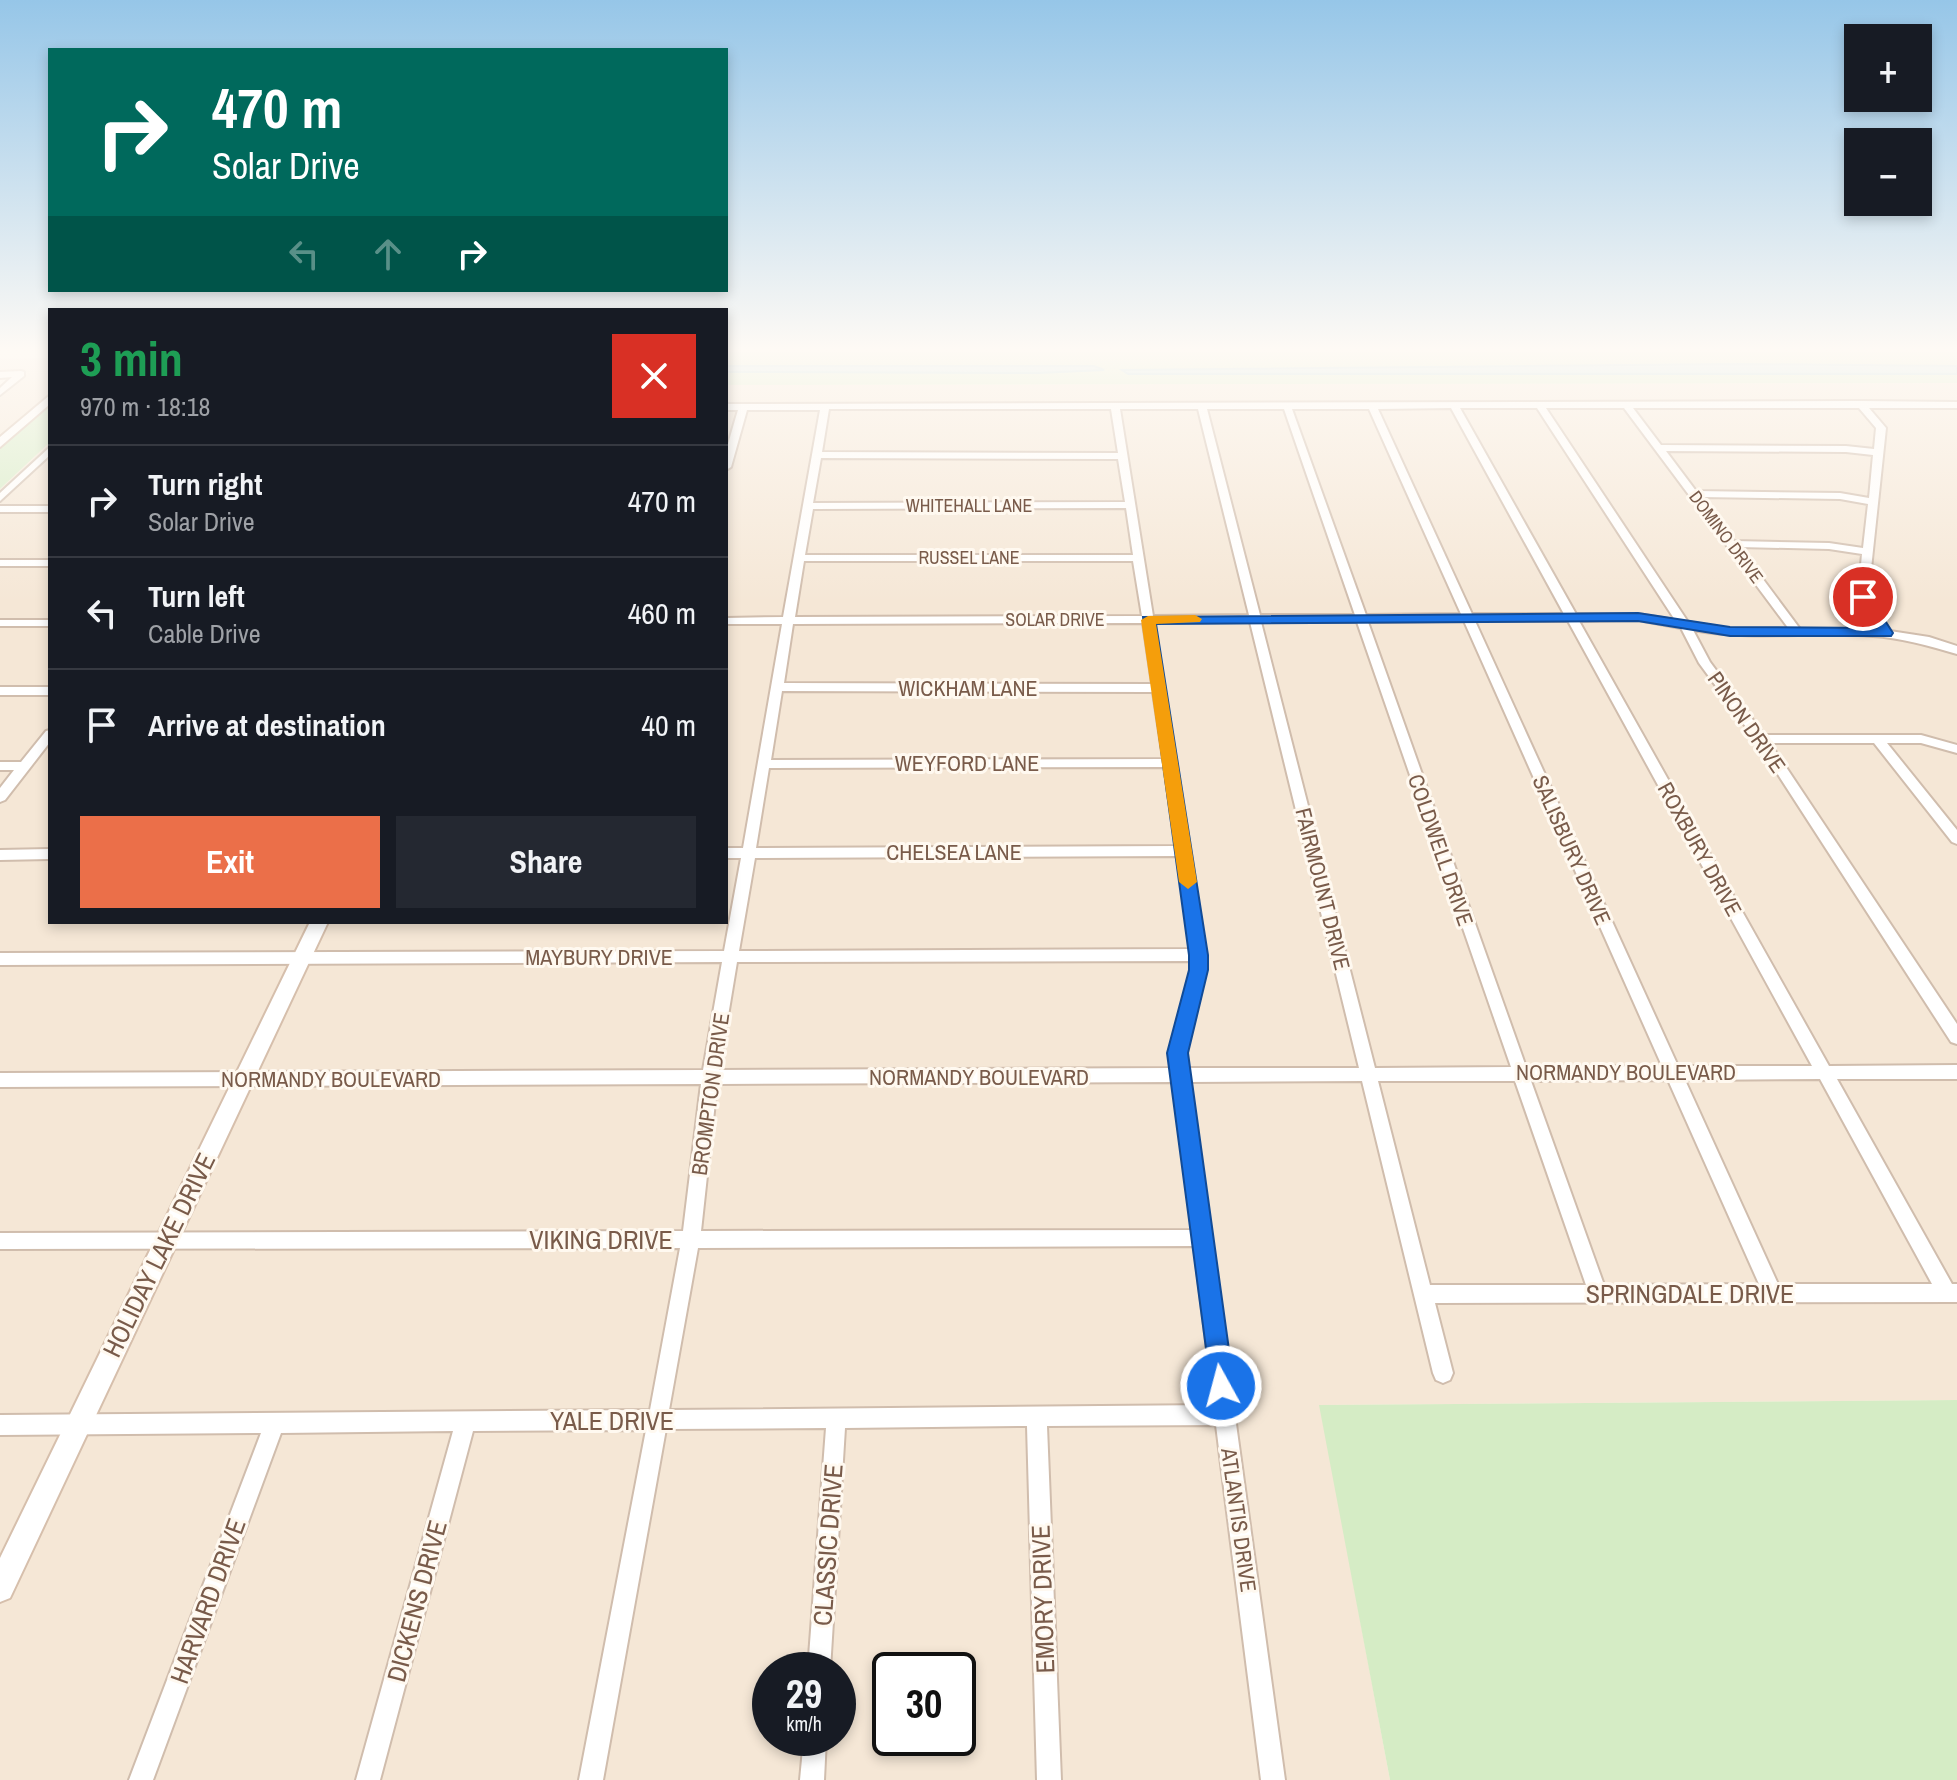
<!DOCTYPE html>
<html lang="en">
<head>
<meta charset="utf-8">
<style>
  :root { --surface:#171b24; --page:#242831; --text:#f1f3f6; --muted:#9ea1a6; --line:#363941; --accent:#eb6f49 }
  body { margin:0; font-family:"Archivo Narrow",sans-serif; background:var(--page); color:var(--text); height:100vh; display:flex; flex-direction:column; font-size:30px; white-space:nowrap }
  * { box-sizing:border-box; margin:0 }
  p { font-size:26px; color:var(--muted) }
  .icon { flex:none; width:44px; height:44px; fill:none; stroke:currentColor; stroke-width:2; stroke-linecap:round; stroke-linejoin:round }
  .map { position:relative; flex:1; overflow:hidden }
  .sheet { position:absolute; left:48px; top:308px; width:680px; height:616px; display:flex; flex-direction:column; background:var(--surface); border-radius:0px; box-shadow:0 4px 12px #0003 }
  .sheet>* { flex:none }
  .top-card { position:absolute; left:48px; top:48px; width:680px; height:244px; border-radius:0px; box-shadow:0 4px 12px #0003; background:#00695c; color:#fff; overflow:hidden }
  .buttons { position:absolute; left:1844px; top:24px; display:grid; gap:16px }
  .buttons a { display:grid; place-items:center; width:88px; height:88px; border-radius:0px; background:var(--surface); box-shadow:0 4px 12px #0003; font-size:40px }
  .speed { position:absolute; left:752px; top:1652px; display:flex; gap:16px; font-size:40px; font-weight:700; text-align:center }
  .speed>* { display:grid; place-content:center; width:104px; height:104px; border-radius:50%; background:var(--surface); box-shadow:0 4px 12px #0003; line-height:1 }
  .speed small { font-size:20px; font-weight:400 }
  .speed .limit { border:4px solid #111; border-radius:12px; background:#fff; color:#111 }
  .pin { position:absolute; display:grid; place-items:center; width:68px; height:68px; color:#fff; margin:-34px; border:4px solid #fff; border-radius:50%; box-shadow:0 2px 8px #0007 }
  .me { position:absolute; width:88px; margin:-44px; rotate:353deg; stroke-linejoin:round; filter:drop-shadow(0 0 6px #0008) }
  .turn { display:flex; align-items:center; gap:28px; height:168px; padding:0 32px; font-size:36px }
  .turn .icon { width:104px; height:104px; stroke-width:2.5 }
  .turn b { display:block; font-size:56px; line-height:68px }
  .lanes { display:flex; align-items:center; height:76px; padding:0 32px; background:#0003; justify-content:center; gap:40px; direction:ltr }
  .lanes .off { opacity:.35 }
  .round { display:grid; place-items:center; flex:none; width:84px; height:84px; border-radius:0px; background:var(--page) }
  .head { display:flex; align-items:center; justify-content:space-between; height:136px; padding:0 32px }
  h1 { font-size:48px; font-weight:700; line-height:60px; color:#1e9e55 }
  .primary-button { display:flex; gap:16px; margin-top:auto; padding:16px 32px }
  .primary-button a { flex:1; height:92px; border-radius:0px; background:var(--accent); color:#fff; font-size:32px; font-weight:700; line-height:92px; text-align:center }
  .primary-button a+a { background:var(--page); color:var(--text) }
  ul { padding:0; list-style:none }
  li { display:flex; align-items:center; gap:24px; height:112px; padding:0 32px; border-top:2px solid var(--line) }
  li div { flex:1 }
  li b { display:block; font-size:30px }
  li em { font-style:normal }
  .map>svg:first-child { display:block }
  .residential { fill:#f5e7d6; fill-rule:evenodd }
  .green { fill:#d5ecc5 }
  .water { fill:#bbe1e8; stroke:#a1d1db; stroke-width:2 }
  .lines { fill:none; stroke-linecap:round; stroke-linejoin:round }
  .street-casing { stroke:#d0bdad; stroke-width:4 }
  .secondary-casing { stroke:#d6bfac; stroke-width:4 }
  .street { fill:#fff; fill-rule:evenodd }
  .secondary { fill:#fff; fill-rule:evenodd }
  .route { fill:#1a73e8; stroke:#114b97; stroke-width:2 }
  .slow { fill:#f59e0b }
  .labels { text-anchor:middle; stroke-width:6; stroke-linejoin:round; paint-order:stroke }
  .far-street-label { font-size:18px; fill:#795b4a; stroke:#fff9f0 }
  .street-label { font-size:22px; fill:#795b4a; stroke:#fff9f0 }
  .near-street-label { font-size:26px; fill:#795b4a; stroke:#fff9f0 }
</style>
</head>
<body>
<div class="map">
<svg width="1957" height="1780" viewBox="0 0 1957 1780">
  <rect width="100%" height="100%" fill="#fdf5e8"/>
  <path class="residential" d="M50,358V393L0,438V396L27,373H0V359Z
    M1957,383V1400L1320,1405L1390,1780H0V489L50,442V922H726V385ZM770,1670H838V1738H770ZM890,1670H958V1738H890Z"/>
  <path class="green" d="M726,352H1957V383L726,385Z
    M50,401V442L0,489V446Z
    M1957,1400V1780H1390L1319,1405Z"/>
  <path class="water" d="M1737,364L1957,366V374H1128L1122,370Z
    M726,366H1094L1104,370L1038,373L726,372Z"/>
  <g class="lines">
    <g class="street-casing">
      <path id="street" d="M21,371L24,372V376L0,395V388L12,377L0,378V372Z
        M1861,401L1957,402V408H1869L1886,428L1868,597L1890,631L1929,637L1957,646V654C1929,646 1902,638 1873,636C1813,631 1753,641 1693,630L1710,662L1764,735H1921L1957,745V753L1921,743H1887L1957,830V844L1952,842L1874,743H1770L1957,1024V1044L1951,1042L1757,742L1699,663L1681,628L1638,620L1579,621L1829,1066L1957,1065V1079H1837L1952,1284H1957V1302L1435,1303L1453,1373L1450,1380L1443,1383L1436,1380L1433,1373L1362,1081L1189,1082L1285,1780H1261L1216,1425L1047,1426L1061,1780H1037L1027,1426L845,1428L830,1670H808L826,1428L666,1429L603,1780H579L646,1430L473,1431L380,1780H356L453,1431L281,1433L153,1780H129L261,1433L0,1435V1415L650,1410L680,1248L0,1249V1233L683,1231L701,1084L0,1087V1073L703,1070L722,962L0,965V953L724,951L741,858H726V848H743L782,624H726V618L783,617L820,410H747L731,467L726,470V451L738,410H726V404ZM1451,408L1564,614H1472L1378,409ZM1460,408H1537L1675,620L1638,614H1576ZM1546,408H1624L1789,629H1730L1688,622ZM1633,408H1859L1876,428L1874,449L1846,446L1661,445ZM829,409H1111L1118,453L822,452ZM1120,409H1198L1249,615L1153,616ZM1207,409H1284L1355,615H1260ZM1292,409H1369L1461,614L1366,615ZM1666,451L1846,452L1873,455L1869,498L1840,493L1696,491ZM821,458L1118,459L1125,502L813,503ZM1701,497L1840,499L1868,504L1863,548L1829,543L1734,541ZM1126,508L1133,555H805L813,509ZM1739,547L1829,549L1862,554L1858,597L1878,629H1800ZM804,561H1133L1142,616L795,617ZM1464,621L1662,1066L1526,1067L1368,622ZM1475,621H1568L1812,1066H1678ZM1154,622H1250L1359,1068H1187C1182,1030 1207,993 1206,955ZM1261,622H1357L1511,1067L1375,1068ZM1143,623L1152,684L784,683L793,624ZM782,691L1153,692L1163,759L771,760ZM1164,767L1176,846L756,848L769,768ZM1177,856L1191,949L739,951L755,858ZM1192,961V970L1169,1053L1171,1068L719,1070L737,962ZM1820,1079L1932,1284H1778L1685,1080ZM1668,1080L1759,1284L1604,1285L1531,1081ZM1378,1081H1515L1586,1285H1430ZM1173,1082L1192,1230L701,1231L717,1084ZM1194,1246L1214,1405L669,1410L698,1248Z
        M50,447V455L0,501V493Z
        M0,506H50V512H0Z
        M0,560H50V566H0Z
        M0,620H50V626H0Z
        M0,687H50V695H0Z
        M50,730V742L5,800L0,802V788L14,770H0V762H21L46,731Z
        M50,849V859L0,860V850Z
        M804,1738H826L824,1780H800Z"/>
    </g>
    <g class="secondary-casing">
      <path id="secondary" d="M50,395V404L0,447V437Z
        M310,922H328L10,1598L0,1602V1558Z"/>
    </g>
    <use href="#street" class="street"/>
    <use href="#secondary" class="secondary"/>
  </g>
  <linearGradient id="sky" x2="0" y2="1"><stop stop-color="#96c6e8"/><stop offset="0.58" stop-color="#fefaf5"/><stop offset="1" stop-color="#fefaf5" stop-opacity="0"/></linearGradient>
  <rect width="1957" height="602" fill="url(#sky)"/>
  <path class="route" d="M1863,592L1868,594L1893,633L1891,636H1730L1638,621L1156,624L1208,955V970L1188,1053L1234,1386L1230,1394L1221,1398L1212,1394L1167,1053L1189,970V955L1143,617L1638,613L1730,627L1876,628L1856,597Z"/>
  <path class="slow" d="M1195,615L1202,619L1200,622L1156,624L1197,882L1188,889L1179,882L1141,620L1148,616Z"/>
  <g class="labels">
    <g class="far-street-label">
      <text x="969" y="512">WHITEHALL LANE</text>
      <text transform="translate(1726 537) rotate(53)" y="6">DOMINO DRIVE</text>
      <text x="969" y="564">RUSSEL LANE</text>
      <text x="1055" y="626">SOLAR DRIVE</text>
    </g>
    <g class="street-label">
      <text x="968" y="696">WICKHAM LANE</text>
      <text transform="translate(1747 722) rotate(55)" y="8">PINON DRIVE</text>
      <text x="967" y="771">WEYFORD LANE</text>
      <text transform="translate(1700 849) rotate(61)" y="8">ROXBURY DRIVE</text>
      <text transform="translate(1441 850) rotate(71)" y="8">COLDWELL DRIVE</text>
      <text transform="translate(1572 850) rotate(66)" y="8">SALISBURY DRIVE</text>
      <text x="954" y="860">CHELSEA LANE</text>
      <text transform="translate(1323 889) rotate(76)" y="8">FAIRMOUNT DRIVE</text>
      <text x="599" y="965">MAYBURY DRIVE</text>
      <text x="1626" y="1080">NORMANDY BOULEVARD</text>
      <text x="979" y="1085">NORMANDY BOULEVARD</text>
      <text x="331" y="1087">NORMANDY BOULEVARD</text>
      <text transform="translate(710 1094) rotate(-82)" y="8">BROMPTON DRIVE</text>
      <text transform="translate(1239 1520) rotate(82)" y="8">ATLANTIS DRIVE</text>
    </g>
    <g class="near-street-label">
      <text x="601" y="1249">VIKING DRIVE</text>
      <text transform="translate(159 1255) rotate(-64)" y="9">HOLIDAY LAKE DRIVE</text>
      <text x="1690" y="1303">SPRINGDALE DRIVE</text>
      <text x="612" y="1430">YALE DRIVE</text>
      <text transform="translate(828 1545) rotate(-86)" y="9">CLASSIC DRIVE</text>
      <text transform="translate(1043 1599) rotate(-92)" y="9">EMORY DRIVE</text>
      <text transform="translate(208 1601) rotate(-70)" y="9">HARVARD DRIVE</text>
      <text transform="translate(417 1601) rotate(-75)" y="9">DICKENS DRIVE</text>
    </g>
  </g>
</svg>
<div class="buttons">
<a>+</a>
<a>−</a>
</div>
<div class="speed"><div>29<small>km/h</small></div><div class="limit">30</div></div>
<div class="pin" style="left:1863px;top:597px;background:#d93025"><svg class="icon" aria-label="arrive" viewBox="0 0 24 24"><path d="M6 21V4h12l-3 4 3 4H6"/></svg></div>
<svg class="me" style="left:1221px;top:1386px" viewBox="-20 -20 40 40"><circle r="17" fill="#1a73e8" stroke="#fff" stroke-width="3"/><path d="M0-11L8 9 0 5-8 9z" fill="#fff"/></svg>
<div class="top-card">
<div class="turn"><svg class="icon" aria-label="right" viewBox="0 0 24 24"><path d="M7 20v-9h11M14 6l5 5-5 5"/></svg><div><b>470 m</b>Solar Drive</div></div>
<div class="lanes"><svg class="icon off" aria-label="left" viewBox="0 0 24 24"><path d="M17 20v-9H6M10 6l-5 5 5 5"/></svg><svg class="icon off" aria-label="ahead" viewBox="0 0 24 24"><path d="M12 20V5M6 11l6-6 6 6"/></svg><svg class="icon" aria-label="right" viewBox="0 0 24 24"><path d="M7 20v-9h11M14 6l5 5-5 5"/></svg></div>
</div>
<section class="sheet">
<div class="head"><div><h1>3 min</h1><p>970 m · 18:18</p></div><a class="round" style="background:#d93025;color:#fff"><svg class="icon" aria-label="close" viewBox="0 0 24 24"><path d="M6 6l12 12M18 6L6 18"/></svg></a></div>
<ul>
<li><svg class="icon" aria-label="right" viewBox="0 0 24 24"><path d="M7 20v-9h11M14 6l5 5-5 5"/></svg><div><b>Turn right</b><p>Solar Drive</p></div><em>470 m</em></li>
<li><svg class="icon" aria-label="left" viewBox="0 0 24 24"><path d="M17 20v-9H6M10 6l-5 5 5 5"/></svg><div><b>Turn left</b><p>Cable Drive</p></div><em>460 m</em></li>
<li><svg class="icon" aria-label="arrive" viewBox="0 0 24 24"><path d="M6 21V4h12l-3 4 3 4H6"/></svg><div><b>Arrive at destination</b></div><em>40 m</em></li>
</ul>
<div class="primary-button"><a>Exit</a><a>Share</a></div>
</section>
</div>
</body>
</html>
